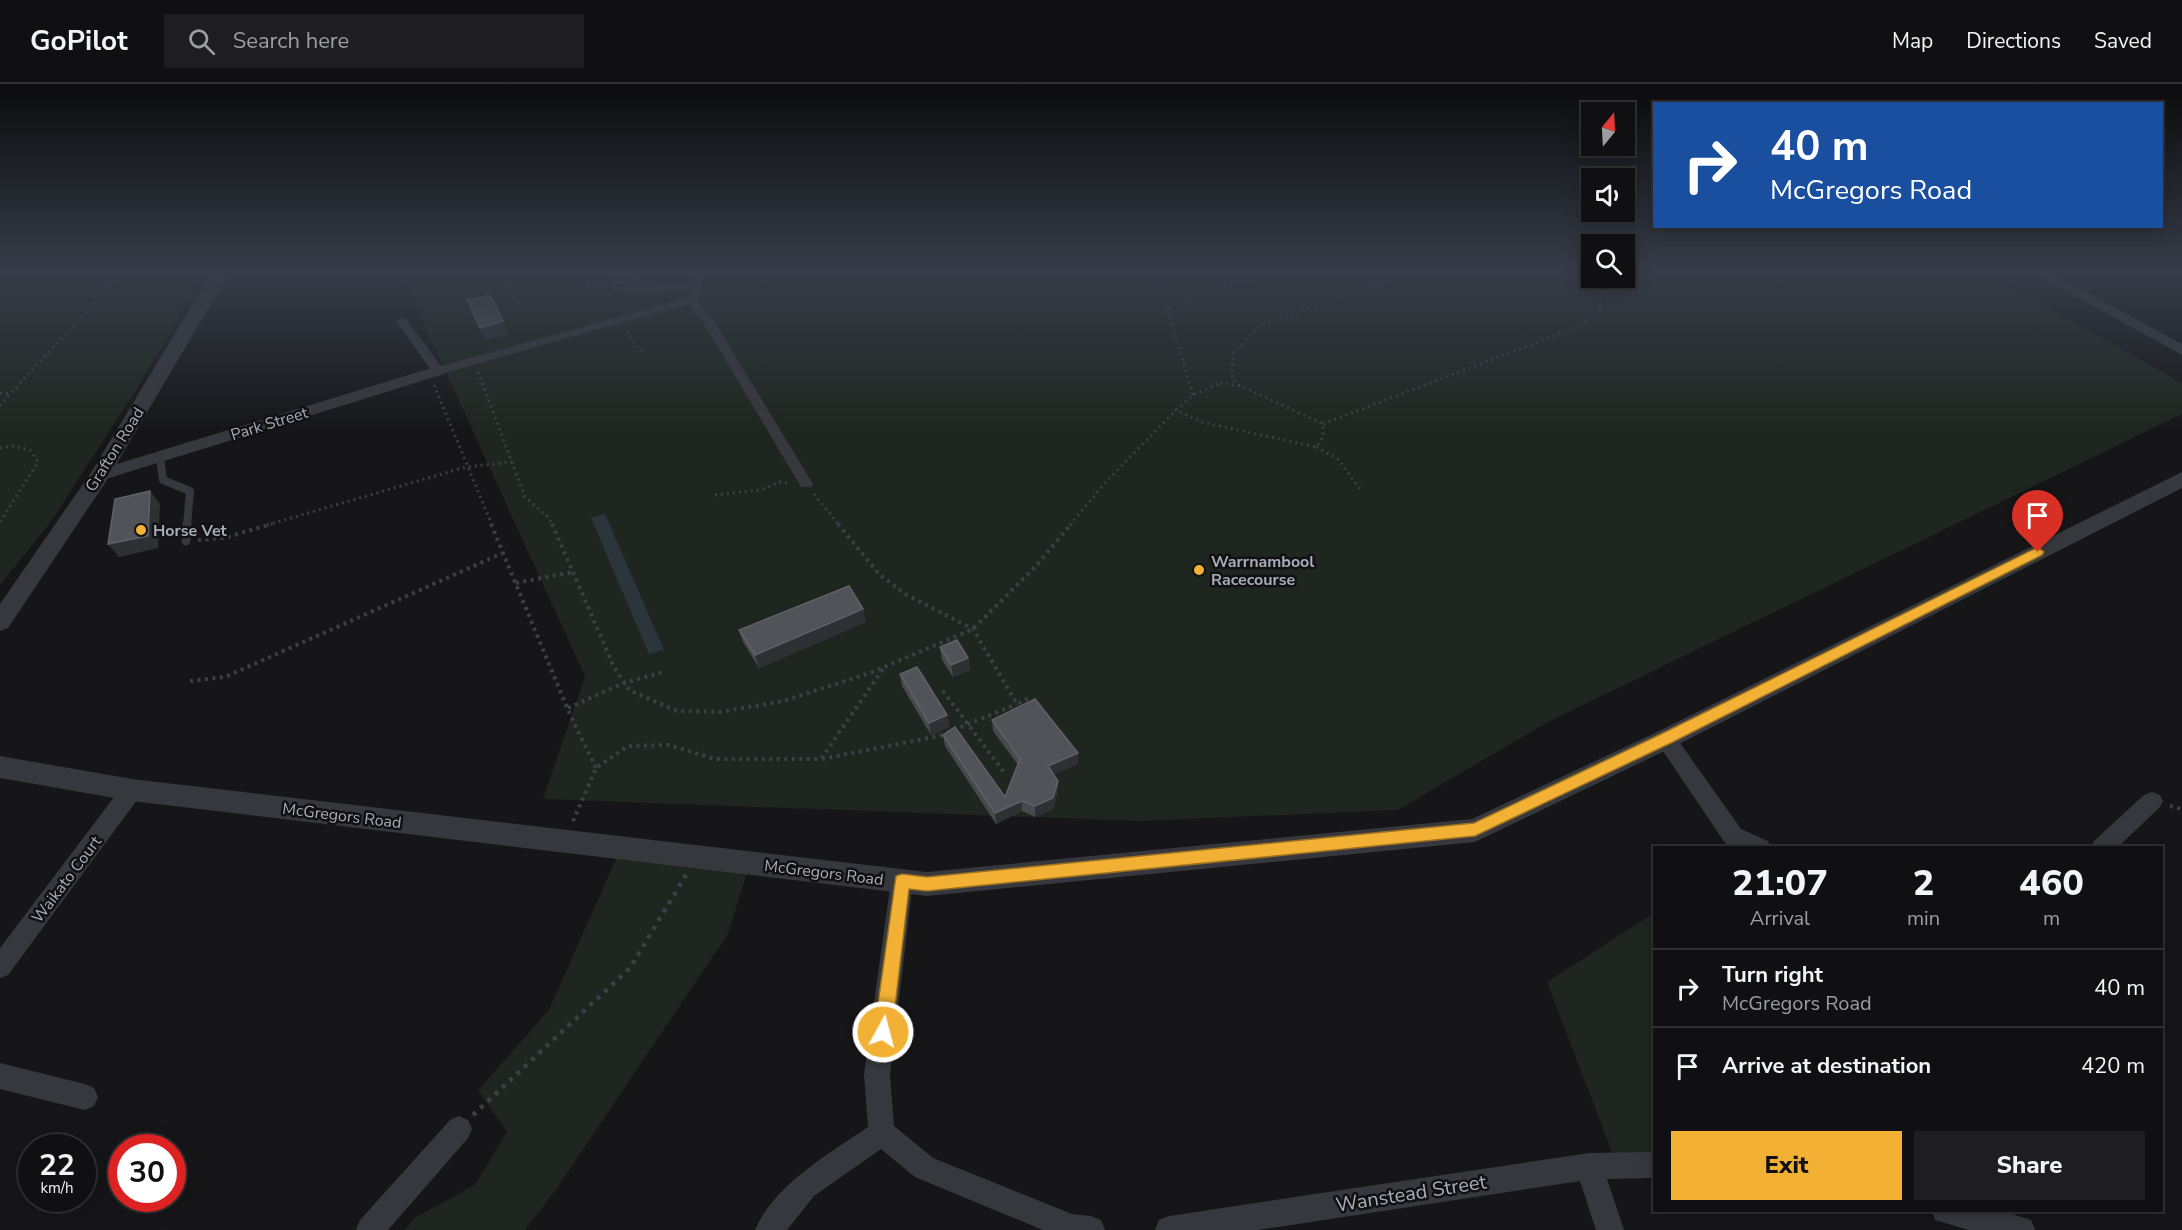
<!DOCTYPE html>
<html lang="en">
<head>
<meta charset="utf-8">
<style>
  :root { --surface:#101012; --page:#1e1e20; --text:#f1f3f6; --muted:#9c9d9f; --line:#303032; --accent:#f2b134 }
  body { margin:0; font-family:"Nunito Sans",sans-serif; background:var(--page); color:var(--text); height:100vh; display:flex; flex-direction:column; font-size:22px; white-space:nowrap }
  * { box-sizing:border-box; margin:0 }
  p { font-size:20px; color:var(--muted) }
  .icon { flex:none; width:33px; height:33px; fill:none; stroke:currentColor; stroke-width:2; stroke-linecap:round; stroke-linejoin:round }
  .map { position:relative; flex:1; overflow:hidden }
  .drawer { position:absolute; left:1653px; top:762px; width:510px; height:366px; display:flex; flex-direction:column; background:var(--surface); border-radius:0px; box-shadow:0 3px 15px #0003,0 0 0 2px var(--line) }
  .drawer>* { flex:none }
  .hud { position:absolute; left:1653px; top:18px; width:510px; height:126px; border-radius:0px; box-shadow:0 3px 15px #0003,0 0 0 2px var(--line); background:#1a4fa0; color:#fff; overflow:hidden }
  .needle { width:39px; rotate:18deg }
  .fabs { position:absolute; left:1581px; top:18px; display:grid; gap:12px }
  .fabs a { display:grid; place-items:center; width:54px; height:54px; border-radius:0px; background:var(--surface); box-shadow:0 3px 15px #0003,0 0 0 2px var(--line); font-size:30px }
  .speed { position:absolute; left:18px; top:1050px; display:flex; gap:12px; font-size:30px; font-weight:700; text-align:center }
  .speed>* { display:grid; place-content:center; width:78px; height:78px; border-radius:50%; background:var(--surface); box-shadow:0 3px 15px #0003,0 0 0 2px var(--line); line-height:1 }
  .speed small { font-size:15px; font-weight:400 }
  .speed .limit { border:9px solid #d22; background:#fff; color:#111 }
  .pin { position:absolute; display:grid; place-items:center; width:51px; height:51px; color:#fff; margin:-62px -26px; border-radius:50% 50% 50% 0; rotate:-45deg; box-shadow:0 0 6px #0007 }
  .pin .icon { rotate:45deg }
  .me { position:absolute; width:66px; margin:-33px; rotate:7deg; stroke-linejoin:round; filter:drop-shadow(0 0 4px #0008) }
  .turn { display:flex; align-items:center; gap:21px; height:126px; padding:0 18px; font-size:27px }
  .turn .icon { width:78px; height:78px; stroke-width:2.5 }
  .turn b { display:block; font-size:42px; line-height:51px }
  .eta { display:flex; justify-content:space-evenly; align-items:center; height:102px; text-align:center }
  .eta b { font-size:36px; font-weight:800; line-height:42px }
  .button { display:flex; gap:12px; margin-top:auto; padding:12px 18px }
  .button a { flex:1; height:69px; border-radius:0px; background:var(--accent); color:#111; font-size:24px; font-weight:800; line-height:69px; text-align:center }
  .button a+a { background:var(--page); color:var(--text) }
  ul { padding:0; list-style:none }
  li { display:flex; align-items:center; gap:18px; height:78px; padding:0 18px; border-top:2px solid var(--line) }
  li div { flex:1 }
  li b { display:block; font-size:22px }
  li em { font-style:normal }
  header { display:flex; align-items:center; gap:36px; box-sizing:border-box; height:84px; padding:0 30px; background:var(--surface); border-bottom:2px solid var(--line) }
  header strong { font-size:28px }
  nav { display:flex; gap:33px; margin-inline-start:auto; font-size:21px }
  .search { width:420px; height:54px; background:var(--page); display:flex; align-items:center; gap:15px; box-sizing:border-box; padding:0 21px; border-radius:0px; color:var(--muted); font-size:22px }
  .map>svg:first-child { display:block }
  .green { fill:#1e261f }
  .water { fill:#2c353c }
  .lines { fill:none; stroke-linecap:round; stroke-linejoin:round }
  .path-far2 { stroke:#3d3f44; stroke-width:3; stroke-dasharray:2 4; stroke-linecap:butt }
  .path-far1 { stroke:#3d3f44; stroke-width:4; stroke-dasharray:3 4.5; stroke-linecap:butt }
  .path { stroke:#3d3f44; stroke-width:4.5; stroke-dasharray:4 6; stroke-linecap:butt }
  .service-far1 { stroke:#37383d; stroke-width:8 }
  .service { stroke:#37383d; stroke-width:9 }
  .pedestrian { fill:#37383d; fill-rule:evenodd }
  .minor { fill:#37383d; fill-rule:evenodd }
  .tertiary { fill:#37383d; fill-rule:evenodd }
  .wall { fill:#47494d }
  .shaded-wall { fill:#2f3033 }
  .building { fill:#525359; stroke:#5f6168; stroke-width:1.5 }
  .route { fill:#f2b134; stroke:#9d7322; stroke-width:1.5 }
  .poi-dot { fill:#f2b134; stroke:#111113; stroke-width:2 }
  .labels { text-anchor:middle; stroke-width:5; stroke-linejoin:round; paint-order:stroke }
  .street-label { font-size:16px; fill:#a8adb8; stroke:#111113 }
  .poi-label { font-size:16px; font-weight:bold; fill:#a8adb8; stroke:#111113; text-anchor:start }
  .near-street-label { font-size:20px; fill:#a8adb8; stroke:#111113 }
</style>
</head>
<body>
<header>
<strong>GoPilot</strong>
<div class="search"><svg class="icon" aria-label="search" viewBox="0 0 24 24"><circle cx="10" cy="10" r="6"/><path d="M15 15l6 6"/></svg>Search here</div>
<nav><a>Map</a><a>Directions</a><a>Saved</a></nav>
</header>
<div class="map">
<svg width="2182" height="1146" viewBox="0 0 2182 1146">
  <rect width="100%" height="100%" fill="#161618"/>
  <path class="green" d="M0,188H206L136,306L50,439L0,501Z
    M400,188H1591L1592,194H1624L1625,188H1985L2182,299V330L1546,639L1398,726L1140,737L543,715L585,592Z
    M621,764L750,779L728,850L555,1107L525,1146H404L416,1133L475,1101L507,1048L478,1006L549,926Z
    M1654,829V1083L1617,1081L1547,898Z"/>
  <path class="water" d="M605,430L664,566L649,570L591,434Z"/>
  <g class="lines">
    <path class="path-far2" d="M513,188L506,196L518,218L524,221L583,203L587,200L581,188
      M1157,188L1193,311
      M587,200L606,203
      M1169,224L1179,217L1270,188
      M627,247L642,270
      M478,288L525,413L549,434L552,441
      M1220,299L1241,302L1323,340V353L1316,363L1202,338L1176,326L1193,311Z
      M434,301L492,441
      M1240,302L1232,294L1233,269L1261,241L1411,188
      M0,309H11L123,188
      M0,322L11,309
      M1323,340L1582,241L1600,228L1601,210L1597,194
      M1316,363L1338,375L1362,408
      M0,364L12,362L30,366L38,378L0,438
      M814,410L839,441
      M715,411L760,406L780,398L787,399
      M267,441L466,383L512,378
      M1070,441L1104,400L1176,326"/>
    <path class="path-far1" d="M491,440L571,633L596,684
      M552,440L614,583L629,606L677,627L720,628L783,617L870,589L973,545L1036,482L1071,440
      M838,440L879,490L905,510L973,545L1017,620L1029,614
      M198,456L224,454L272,440
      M516,499L573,488
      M190,597L225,593L503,469
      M943,607L1006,691
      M568,624L624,599L663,588
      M822,675L939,652L1017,620
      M2170,722L2182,725
      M573,737L596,684L628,662L669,661L715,675H821L883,585"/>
    <path class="path" d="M473,1031L630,884L686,791"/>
    <path class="service-far1" d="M160,372L163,396L190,407L187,441"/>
    <path class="service" d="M186,457L187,440"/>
    <path class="pedestrian" d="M689,188H699L703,206L697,216L714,237L813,400L811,403H801L703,238L688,220L438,291L434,290L396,237L402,234L406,235L441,282L687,214L691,205L667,208H618L612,205L614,203L687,200L690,199Z"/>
    <path class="minor" d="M2031,188H2049L2182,260V271Z
      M438,282L444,284L446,287L444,290L106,395H94L92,391L94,387Z
      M1666,647L1673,649L1741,745L1768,757L1771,764H1736L1725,759L1659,661L1656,655L1659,649Z
      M132,697L140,700L143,706L140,712L8,891L0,894V864L124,700Z
      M2152,708L2160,711L2163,717L2160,723L2117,764H2091L2094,757L2144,711Z
      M902,787L910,790L913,797L890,991L894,1042L933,1074L1072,1130L1091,1132L1101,1136L1105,1146H1043L915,1093L881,1065L814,1112L787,1146H755C774,1101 830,1069 868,1043L864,991L891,797L894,790Z
      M0,979L85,1000L94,1004L98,1013L94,1022L85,1026L0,1005Z
      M459,1032L468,1036L472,1045L468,1054L388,1146H356L360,1136L450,1036Z
      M1654,1068V1094L1607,1095L1624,1146H1596L1580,1097L1258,1146H1155L1159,1136L1169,1132L1589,1069Z
      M1932,1126H1999L2031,1136L2035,1146H1969L1935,1136Z"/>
    <path class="tertiary" d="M212,188H230L107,396L8,544L0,547V520L92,387Z
      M2182,388V404L1675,662L1475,758L927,812L132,717L0,694V672L132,695L927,788L1472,735L1657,648Z"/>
  </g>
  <path class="wall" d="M609,188H638L641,197L616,201Z
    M863,525L866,538L759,584L743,558L739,546Z
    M940,563L968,574L970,586L953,593L942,576Z
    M900,590L947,631L949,643L931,651L902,602Z
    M992,636L1078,669V680L1053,690L1058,707L1053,725L1035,733L1022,727L996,740L945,662L943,651L1005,713L1018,681L993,647Z"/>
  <path class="shaded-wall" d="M612,188H638L641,197L616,201Z
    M503,237L509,250L486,256L480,244Z
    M150,407L160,420L158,464L119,473L108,460Z
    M863,525L866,538L759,584L755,571Z
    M968,574L970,586L953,593L951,581Z
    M947,631L949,643L931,651L929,639Z
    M1078,669V680L1048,692V682Z
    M1058,697V707L1053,725L1035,733V722Z
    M1022,717V727L996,740L995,729Z"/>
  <path class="building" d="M491,211L503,237L480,244L467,216Z
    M150,407L148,452L108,460L115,415Z
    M849,502L863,525L755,571L739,546Z
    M957,556L968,574L951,581L940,563Z
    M917,583L947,631L929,639L900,590Z
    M1035,615L1078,669L1048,682L1058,697L1053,714L1035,722L1022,717L995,729L943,651L955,643L1005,713L1020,675L992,636Z"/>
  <linearGradient id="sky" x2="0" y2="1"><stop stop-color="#0c0c0d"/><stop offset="0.54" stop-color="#363c48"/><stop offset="1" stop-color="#363c48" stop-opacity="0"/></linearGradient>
  <rect width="2182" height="348" fill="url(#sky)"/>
  <path class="route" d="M2038,463L2044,468L2042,471L1671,659L1475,752L927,807L909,805L892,948L889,954L883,957L877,954L874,948L896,792L902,790L927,793L1474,739L1661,650Z"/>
  <g class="poi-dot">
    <circle cx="141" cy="446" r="6"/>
    <circle cx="1199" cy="486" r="6"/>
  </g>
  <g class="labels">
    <g class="street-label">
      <text transform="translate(269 339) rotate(-17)" y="6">Park Street</text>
      <text transform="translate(114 365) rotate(-58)" y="6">Grafton Road</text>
      <text transform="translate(342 731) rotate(7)" y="6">McGregors Road</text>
      <text transform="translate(824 788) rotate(7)" y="6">McGregors Road</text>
      <text transform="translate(66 795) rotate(-53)" y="6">Waikato Court</text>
    </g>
    <g class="poi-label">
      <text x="153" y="452">Horse Vet</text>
      <text x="1211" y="483">Warrnambool<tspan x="1211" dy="18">Racecourse</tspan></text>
    </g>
    <g class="near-street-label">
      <text transform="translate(1411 1109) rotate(-9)" y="7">Wanstead Street</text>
    </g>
  </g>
</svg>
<div class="fabs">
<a><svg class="needle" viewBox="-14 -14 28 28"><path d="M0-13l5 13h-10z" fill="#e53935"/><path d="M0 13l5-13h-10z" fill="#9c9d9f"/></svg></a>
<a><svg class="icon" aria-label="sound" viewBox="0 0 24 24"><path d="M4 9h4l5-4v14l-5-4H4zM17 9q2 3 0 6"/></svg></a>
<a><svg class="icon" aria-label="search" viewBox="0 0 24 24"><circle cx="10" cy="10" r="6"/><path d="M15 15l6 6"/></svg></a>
</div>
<div class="speed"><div>22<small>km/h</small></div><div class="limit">30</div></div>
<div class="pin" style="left:2038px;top:468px;background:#d93025"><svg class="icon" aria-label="arrive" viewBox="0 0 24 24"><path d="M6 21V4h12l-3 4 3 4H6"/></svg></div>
<svg class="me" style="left:883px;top:948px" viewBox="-20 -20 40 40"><circle r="17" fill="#f2b134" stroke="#fff" stroke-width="3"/><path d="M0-11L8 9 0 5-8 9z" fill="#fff"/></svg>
<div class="hud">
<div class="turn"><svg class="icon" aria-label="right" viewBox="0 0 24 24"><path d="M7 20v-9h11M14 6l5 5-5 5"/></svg><div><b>40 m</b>McGregors Road</div></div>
</div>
<section class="drawer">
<div class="eta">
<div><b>21:07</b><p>Arrival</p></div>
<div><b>2</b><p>min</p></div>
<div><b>460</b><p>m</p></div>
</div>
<ul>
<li><svg class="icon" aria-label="right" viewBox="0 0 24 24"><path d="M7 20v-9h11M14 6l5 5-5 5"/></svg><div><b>Turn right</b><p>McGregors Road</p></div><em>40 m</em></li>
<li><svg class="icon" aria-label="arrive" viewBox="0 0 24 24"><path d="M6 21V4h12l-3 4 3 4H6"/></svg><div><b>Arrive at destination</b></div><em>420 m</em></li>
</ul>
<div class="button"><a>Exit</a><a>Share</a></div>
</section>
</div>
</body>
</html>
